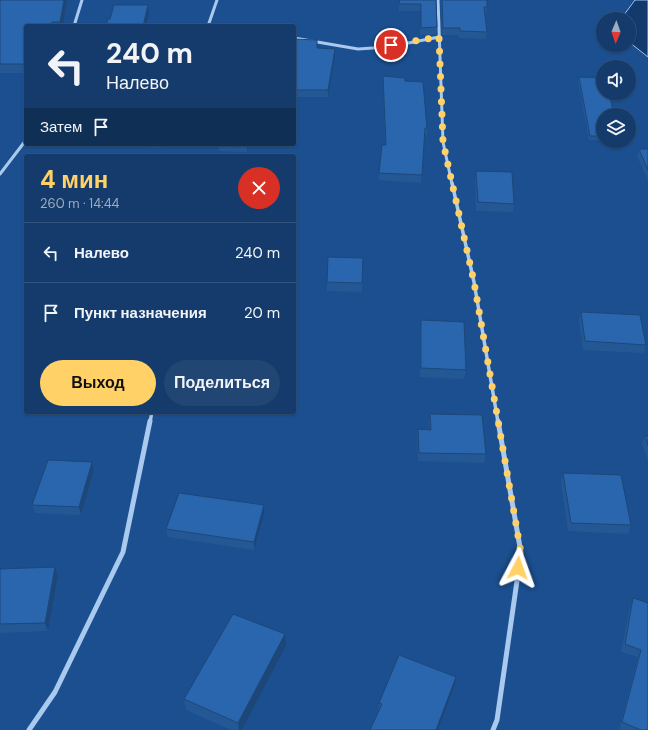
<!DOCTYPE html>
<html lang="ru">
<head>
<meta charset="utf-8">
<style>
  :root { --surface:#143b6b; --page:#214673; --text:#f1f3f6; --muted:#9dadc1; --line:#33557e; --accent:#ffd166 }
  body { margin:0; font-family:"DM Sans",sans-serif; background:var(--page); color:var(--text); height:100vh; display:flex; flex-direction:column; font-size:15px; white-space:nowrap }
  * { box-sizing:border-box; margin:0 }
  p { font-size:13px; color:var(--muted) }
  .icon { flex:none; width:22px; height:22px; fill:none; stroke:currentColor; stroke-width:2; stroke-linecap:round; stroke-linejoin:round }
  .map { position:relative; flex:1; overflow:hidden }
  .side { position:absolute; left:24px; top:154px; width:272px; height:260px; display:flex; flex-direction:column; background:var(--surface); border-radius:4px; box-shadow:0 1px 3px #0004,0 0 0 1px var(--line) }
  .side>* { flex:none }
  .guide { position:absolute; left:24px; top:24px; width:272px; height:122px; border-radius:4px; box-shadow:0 1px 3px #0004,0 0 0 1px var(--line); background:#143b6b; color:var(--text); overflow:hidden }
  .needle { width:26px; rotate:182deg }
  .fabs { position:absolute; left:596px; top:12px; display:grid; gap:8px }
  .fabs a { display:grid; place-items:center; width:40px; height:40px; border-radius:50%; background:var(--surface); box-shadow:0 1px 3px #0004,0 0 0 1px var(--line); font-size:20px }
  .pin { position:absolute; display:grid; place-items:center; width:34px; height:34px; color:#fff; margin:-17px; border:2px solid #fff; border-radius:50%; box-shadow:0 1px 4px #0007 }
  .me { position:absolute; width:44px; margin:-22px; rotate:4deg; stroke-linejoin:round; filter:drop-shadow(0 0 3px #0008) }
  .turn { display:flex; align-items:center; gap:14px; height:84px; padding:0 16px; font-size:18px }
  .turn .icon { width:52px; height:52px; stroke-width:2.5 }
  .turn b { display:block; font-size:28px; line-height:34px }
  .then { display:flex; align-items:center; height:38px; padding:0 16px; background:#0003; gap:8px; font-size:15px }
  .round { display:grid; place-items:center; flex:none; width:42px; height:42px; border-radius:21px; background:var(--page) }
  .head { display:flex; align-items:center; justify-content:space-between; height:68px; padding:0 16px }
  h1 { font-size:24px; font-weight:700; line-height:30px; color:var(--accent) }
  .button { display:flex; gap:8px; margin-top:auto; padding:8px 16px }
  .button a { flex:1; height:46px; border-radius:24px; background:var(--accent); color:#111; font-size:16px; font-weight:700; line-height:46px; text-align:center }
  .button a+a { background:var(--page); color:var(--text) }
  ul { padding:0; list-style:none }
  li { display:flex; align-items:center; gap:12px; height:60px; padding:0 16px; border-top:1px solid var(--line) }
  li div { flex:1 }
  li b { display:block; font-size:15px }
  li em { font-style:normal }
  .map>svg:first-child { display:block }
  .water { fill:#123a6d; stroke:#9cc4f0 }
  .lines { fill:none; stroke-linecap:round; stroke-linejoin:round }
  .minor-far2 { stroke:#a9c9ee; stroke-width:3 }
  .minor-far1 { stroke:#a9c9ee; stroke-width:3.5 }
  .minor { stroke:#a9c9ee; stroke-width:5 }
  .wall { fill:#245895 }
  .shaded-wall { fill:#1d4779 }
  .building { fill:#2a66ad; stroke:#1d4779 }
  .route { stroke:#ffd166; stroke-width:7; stroke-dasharray:0 12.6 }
</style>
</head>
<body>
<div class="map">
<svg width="648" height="730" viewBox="0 0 648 730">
  <rect width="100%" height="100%" fill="#1b4f8f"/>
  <path class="water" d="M635,0H648V57L629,42V19H621Z"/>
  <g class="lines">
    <path class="minor-far2" d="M438,0L443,142L452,184
      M74,26L82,0
      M208,26L217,0
      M294,38L358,49L388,47L439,37
      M0,174L26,140"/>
    <path class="minor-far1" d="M452,183L474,282L498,422
      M150,422L152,412"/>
    <path class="minor" d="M29,730L55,692L123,552L150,421
      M493,730L497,720L521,553L498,421"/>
  </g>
  <path class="wall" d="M0,0H67L63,26H26V73H0Z
    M399,0H436L437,27L436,34L420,35L421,11H399Z
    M441,0H487V7L486,14H485L487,32L486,39L459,38V35H442Z
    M294,39L317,48L335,49V56L328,97H294Z
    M383,76L405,81L427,128V135H424L421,183L379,180V173L385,145L383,84Z
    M579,77L603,115V140H589L578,81Z
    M130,144H162L161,148L131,146Z
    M219,144H249L247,152L219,151Z
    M639,149H648V181L637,156Z
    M476,171L514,204L513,212L476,211L475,179Z
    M363,258L362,292L327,291V282Z
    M581,312L646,345L644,353L583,350L579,320Z
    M421,320L466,370L464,379L420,377V329Z
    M96,412H136L135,414L96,413Z
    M430,414L486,454L484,463L418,461L417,438L418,429L430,430L429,422Z
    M645,436H648V461L642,444Z
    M92,462L94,470L81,515L35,513L32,505Z
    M563,473L631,525L628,534L568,531L561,482Z
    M264,505V514L254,550L168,537L166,529Z
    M55,567L58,576L48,631L0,633V569Z
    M633,598L648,603V730H619L638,657L621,652L630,606Z
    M286,646L242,730H231L186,710L184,699Z
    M454,687L438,730H370L378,713L379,703Z"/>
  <path class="shaded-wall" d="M64,0H67L63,26H61L60,22Z
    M148,5L149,13L146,26H143Z
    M335,49V56L328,97V90Z
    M247,144H249L247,152Z
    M92,462L94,470L81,515L79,507Z
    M264,505V514L254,550V542Z
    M55,567L58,576L48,631L45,623Z
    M285,634L286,646L242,730H239L238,723Z
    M456,677L454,687L438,730H436Z"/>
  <path class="building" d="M0,0H64L60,22H52L51,26H26V64H0Z
    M399,0H436L437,27L421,28V4H400Z
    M442,0H487V7H484L487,32L460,31V28H443Z
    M114,5H148L143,26H106L108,19H110Z
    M294,39L317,40V48L335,49L328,90H294Z
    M383,76L405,78V81L423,82L427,128H425L422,175L379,173L382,145H386Z
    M579,77L603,78V93H609L614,115H603V136H590Z
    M219,144H247V145Z
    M639,149H648V170Z
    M476,171L512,172L514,204L478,202Z
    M328,257L363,258L362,283L327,282Z
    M581,312L640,315L646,345L585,341Z
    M421,320L464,322L466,370L421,368Z
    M430,414L482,415L486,454L419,453L418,429L431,430Z
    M645,436H648V445Z
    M48,460L92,462L79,507L32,505Z
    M563,473L621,475L631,525L571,523Z
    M179,493L264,505L254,542L166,529Z
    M55,567L45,623L0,624V569Z
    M633,598L648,603V730H641L622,722L641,650L625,644Z
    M233,614L285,634L238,723L184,699Z
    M399,655L456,677L436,730H370L382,704L379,703Z"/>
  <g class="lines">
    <path class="route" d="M391,45L439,37L443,142L474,282L521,553L518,568"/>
  </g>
</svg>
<div class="fabs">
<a><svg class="needle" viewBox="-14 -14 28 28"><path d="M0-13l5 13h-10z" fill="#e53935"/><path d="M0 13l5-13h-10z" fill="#9dadc1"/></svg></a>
<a><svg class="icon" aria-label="sound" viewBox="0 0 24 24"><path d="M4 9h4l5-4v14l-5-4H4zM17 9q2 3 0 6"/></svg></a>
<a><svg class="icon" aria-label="layers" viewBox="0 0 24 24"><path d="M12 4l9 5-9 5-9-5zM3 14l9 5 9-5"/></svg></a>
</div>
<div class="pin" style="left:391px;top:45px;background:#d93025"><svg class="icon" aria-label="arrive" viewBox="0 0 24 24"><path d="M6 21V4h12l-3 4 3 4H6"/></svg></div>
<svg class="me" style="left:518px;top:568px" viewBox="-20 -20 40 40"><path d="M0-17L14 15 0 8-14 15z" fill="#ffd166" stroke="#fff" stroke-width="4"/></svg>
<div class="guide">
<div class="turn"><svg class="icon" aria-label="left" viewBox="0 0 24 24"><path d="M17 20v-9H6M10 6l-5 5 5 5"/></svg><div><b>240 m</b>Налево</div></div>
<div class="then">Затем<svg class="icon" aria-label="arrive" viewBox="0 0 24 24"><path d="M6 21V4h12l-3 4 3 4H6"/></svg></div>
</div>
<section class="side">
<div class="head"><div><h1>4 мин</h1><p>260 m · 14:44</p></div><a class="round" style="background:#d93025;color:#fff"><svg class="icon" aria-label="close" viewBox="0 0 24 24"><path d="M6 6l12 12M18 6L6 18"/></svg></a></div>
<ul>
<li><svg class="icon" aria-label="left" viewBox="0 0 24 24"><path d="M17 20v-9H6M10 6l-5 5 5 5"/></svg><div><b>Налево</b></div><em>240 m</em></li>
<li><svg class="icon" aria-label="arrive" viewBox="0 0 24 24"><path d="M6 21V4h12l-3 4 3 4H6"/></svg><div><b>Пункт назначения</b></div><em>20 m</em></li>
</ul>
<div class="button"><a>Выход</a><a>Поделиться</a></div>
</section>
</div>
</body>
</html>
